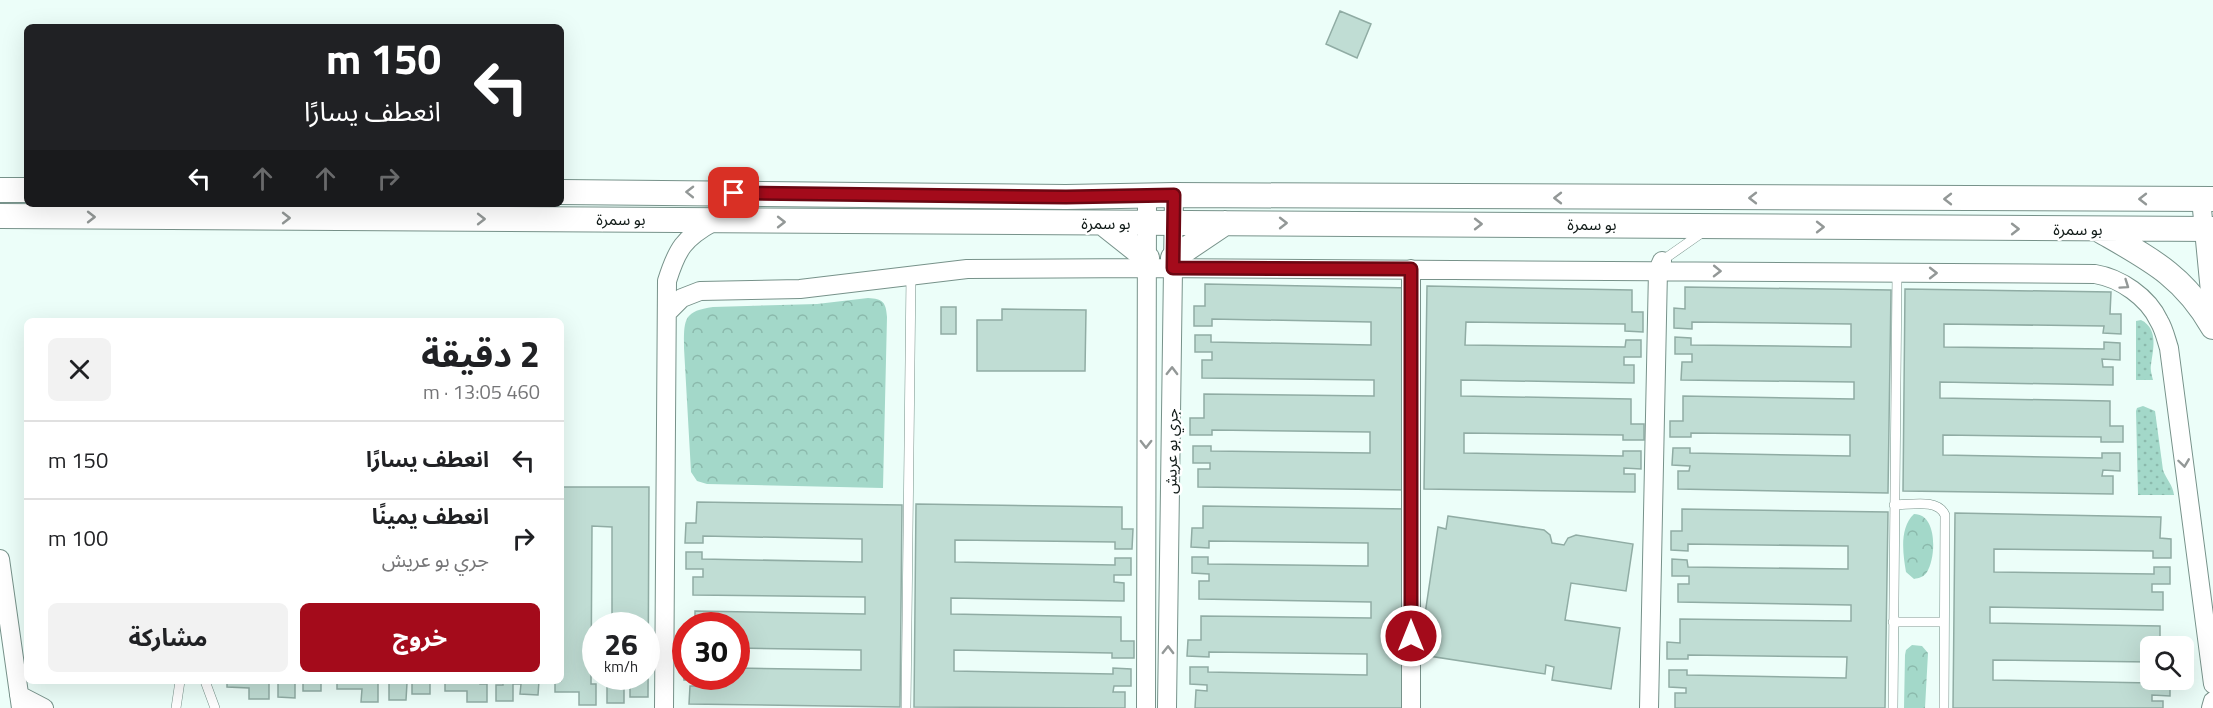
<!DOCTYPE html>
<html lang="ar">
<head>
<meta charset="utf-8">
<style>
  :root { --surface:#fff; --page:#f2f2f2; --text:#202124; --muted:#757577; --line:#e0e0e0; --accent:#a40b1b }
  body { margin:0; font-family:"Titillium Web","Noto Sans Arabic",sans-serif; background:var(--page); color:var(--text); direction:rtl; height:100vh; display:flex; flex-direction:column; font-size:22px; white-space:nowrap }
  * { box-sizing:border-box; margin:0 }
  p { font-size:20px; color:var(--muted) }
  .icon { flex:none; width:33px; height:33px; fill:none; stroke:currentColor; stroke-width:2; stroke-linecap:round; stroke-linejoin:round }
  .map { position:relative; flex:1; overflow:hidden; direction:ltr }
  .details { position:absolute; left:24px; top:318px; width:540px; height:366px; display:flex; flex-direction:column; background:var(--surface); border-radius:9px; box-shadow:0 6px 24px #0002; direction:rtl }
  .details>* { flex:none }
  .hud { position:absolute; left:24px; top:24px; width:540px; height:183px; border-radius:9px; box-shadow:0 6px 24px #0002; direction:rtl; background:#202124; color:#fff; overflow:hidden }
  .buttons { position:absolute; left:2140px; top:636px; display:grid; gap:12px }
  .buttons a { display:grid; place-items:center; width:54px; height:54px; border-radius:9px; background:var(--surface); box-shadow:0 6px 24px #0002; font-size:30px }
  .speed { position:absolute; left:582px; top:612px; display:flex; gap:12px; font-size:30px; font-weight:700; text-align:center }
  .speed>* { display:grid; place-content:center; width:78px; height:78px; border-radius:50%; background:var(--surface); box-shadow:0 6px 24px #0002; line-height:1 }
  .speed small { font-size:15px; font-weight:400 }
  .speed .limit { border:9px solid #d22; background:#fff; color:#111 }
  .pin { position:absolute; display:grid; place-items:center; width:51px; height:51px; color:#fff; margin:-26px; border-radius:12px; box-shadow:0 3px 9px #0006 }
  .me { position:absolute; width:66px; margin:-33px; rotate:0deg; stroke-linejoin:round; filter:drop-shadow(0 0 4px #0008) }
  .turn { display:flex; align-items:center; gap:21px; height:126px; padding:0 24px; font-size:27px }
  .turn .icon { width:78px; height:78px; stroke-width:2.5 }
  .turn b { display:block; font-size:42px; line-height:51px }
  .lanes { display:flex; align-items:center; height:57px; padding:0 24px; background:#0003; justify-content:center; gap:30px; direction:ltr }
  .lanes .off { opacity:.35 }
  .round { display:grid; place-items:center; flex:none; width:63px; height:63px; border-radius:9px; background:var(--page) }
  .head { display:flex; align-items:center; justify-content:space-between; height:102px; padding:0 24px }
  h1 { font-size:36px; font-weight:700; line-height:45px }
  .cta { display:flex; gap:12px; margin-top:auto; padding:12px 24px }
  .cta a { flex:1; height:69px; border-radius:9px; background:var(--accent); color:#fff; font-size:24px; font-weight:700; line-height:69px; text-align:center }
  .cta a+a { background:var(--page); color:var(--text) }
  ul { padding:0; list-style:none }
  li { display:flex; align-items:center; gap:18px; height:78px; padding:0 24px; border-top:2px solid var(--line) }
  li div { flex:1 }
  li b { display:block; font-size:22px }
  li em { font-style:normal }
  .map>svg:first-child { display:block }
  .grass { fill:url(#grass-dots) }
  .park { fill:url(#park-crowns) }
  .building { fill:#c0ddd4; stroke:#90aca4; stroke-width:1.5 }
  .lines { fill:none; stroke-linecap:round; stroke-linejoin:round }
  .service-casing { stroke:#77928a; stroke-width:10 }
  .minor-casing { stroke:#77928a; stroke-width:20 }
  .tertiary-casing { stroke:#77928a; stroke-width:26 }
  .service { stroke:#fff; stroke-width:9 }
  .minor { stroke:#fff; stroke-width:18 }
  .tertiary { stroke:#fff; stroke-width:24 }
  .oneway { stroke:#939897 }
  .route-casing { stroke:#6b0712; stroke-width:15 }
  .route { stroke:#a40b1b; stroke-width:10 }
  .labels { text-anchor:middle; stroke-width:5; stroke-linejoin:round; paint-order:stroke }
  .street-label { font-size:16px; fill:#101a17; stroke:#fff }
</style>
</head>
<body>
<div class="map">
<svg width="2213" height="708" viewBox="0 0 2213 708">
  <defs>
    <pattern id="grass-dots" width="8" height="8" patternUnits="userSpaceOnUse" patternTransform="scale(1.5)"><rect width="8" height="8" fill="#a3d8c9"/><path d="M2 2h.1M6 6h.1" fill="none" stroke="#8bb9ac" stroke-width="1.8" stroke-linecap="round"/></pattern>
    <pattern id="park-crowns" width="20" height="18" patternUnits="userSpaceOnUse" patternTransform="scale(1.5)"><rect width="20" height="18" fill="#a3d8c9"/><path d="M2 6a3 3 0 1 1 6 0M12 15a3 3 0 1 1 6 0" fill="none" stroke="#8bb9ac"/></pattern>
  </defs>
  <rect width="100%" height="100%" fill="#ecfef9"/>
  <path class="grass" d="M2141,320C2159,329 2153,350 2151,365C2150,369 2152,376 2153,380H2136V321Z
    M2143,406L2155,411L2163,470C2166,479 2173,485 2174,495H2138L2136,411L2137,408Z"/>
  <path class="park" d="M868,298C883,299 886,302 887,317L883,488L707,484L697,481L691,472L684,348C684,320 683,311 713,307L817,304Z
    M1914,514C1938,514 1936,558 1927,572C1924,577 1919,578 1914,579L1906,572C1903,554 1899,528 1914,514Z
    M1912,645L1922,646L1928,653L1925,708H1904L1905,655L1906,650Z"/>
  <path class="building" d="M1340,11L1371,24L1357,58L1326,44Z
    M1205,284L1411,288L1409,490L1198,487V469H1210V463H1193V446H1211V451L1370,453V432L1212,430V435H1190V418H1204V394L1374,396V380L1202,378V360H1212V352H1195V335H1211V342L1371,345V322L1212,319V326H1194V306H1205Z
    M1427,286L1632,290V312H1643V332L1625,331V324L1466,322L1465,345L1625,347L1626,340H1641V357H1624V365H1634V383L1461,380V396L1631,399V424H1644V440H1623V435L1464,433V453L1623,456V451H1641V469L1624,468V474H1635V492L1424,489Z
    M1685,287L1891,290L1888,493L1678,489V471H1689L1690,466L1672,465L1673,448H1690V453L1850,456V435L1691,433V437H1670V421H1683V396L1854,399V382L1681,380L1682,362H1692V354H1675V337L1691,338V345L1851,347V324L1692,322V329L1674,328V308L1685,309Z
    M1905,289L2111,292L2110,314H2121V334L2103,333L2104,326L1944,324V347L2104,349V342L2120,343V360L2102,359L2103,367H2113V385L1940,382V398L2110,401V426H2123V442H2101V437L1943,435V455L2102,458V453H2120V471L2103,470L2102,476H2113V494L1903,491Z
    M941,307H956V334H941Z
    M1002,309L1086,310L1085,371H977V320H1002Z
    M561,487H649L648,697H630V686H624V703H607V685H612V676H646V626H612V527L592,526L591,684H596V705H579V692H555V681H561Z
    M697,502L902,505L900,707L689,704L690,686H701V680H684V663H686V676H736V668L861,670V650L736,648V626H695V611L865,614V597L693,595V577H703V569H686V552H702V559L862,562V539L703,536V543H685L686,523H696Z
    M916,504L1122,507V529H1133L1132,549H1115V542L955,540V562L1115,565V558H1131V575H1114V582L1124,583V601L951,598V614L1121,617V641H1134V658H1112V653L954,650V671L1113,674V668L1131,669V686H1114L1113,692H1125V708L914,707Z
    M1203,506L1408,509L1406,708H1195L1196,690L1207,691V685L1190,684V667H1208V672L1367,675V654L1209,652V657L1187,656L1188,640H1201V616L1371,618V602L1199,599V581H1209V574L1192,573V557H1208V564L1368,566V543L1209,541V548L1191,547L1192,528H1203Z
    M1682,509L1888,512L1885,708H1675V693H1686V688L1669,687V670H1687V675L1846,678L1847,657L1688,655V659H1667V642L1680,643V619L1851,621V605L1678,602V584H1689V576H1672V559L1687,560L1688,567L1848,569V546L1688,544V551L1671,550V531H1682Z
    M1955,513L2161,517L2160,538L2171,539V558H2153V551L1994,549V572L2154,574V567H2170V584H2152V592H2163V610L1990,607V623L2160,626V646H2151V662L1993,660V680L2152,683V680H2170V696L2152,695V701H2163V708H1953Z
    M1448,516L1544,530L1550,535L1552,543L1564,545L1568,538L1576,535L1633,544L1626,591L1571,583L1565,620L1620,628L1611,689L1552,680L1554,667L1546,665L1545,674L1429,656L1431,642L1421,641L1438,527L1446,529Z
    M227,681H269V699H249V688L227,687Z
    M285,681H295V698L278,697V682Z
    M303,681H321V691H303Z
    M337,681H378V702H361L362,689H337Z
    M394,681H430V694H412V682L407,683L406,700H389V682Z
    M445,681H480V684H487V702H467V691H445Z
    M503,681H539L538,695L520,694L521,684H513V701H496V685H503Z"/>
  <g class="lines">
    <g class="service-casing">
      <path id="service" d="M1663,260L1703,232
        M1894,505C1910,505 1938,498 1945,515L1944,708
        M1893,622H1944
        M205,681L215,708
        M176,708L180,681
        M906,708L911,274
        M1893,708L1897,273"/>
    </g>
    <g class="minor-casing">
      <path id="minor" d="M2201,199L2213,323
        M667,313L682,298L700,291L800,289L967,269L1146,268L2095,274C2120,278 2148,297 2159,321C2164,329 2166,339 2169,348L2213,684
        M0,559L21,708
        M19,695L44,708
        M664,708L667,281C677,249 684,238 713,222
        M1146,708L1147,195
        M1167,708L1174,195
        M1411,708V269
        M1649,708L1658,270L1662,261
        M2211,708L2213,701"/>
    </g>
    <g class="tertiary-casing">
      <path id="tertiary" d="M0,190H27
        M561,192L1066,197L1174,195L2213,199
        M0,216L2213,229
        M1103,223L1147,258
        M2101,231C2150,259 2184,276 2213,327
        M1173,258L1225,223"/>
    </g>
    <use href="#service" class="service"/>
    <use href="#minor" class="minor"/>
    <use href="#tertiary" class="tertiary"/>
  </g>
  <defs><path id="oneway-chevron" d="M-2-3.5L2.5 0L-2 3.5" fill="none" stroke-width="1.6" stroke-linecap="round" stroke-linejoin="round" transform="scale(1.5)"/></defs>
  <g class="oneway">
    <use href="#oneway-chevron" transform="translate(690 192) rotate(-179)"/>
    <use href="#oneway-chevron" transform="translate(1558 198) rotate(-180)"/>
    <use href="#oneway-chevron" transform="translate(1753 198) rotate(-180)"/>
    <use href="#oneway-chevron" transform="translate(1948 199) rotate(-180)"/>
    <use href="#oneway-chevron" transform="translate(2143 199) rotate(-180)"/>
    <use href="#oneway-chevron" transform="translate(91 217)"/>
    <use href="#oneway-chevron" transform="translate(286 218)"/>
    <use href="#oneway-chevron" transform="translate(481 219)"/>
    <use href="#oneway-chevron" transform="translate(781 222)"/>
    <use href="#oneway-chevron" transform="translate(1283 223)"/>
    <use href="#oneway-chevron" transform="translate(1478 224)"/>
    <use href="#oneway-chevron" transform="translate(1820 227)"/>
    <use href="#oneway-chevron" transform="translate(2015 229)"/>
    <use href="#oneway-chevron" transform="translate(1717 271) rotate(1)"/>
    <use href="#oneway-chevron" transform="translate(1933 273)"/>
    <use href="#oneway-chevron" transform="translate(2125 285) rotate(35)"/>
    <use href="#oneway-chevron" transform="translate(1172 371) rotate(-89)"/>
    <use href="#oneway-chevron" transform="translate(1146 444) rotate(90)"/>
    <use href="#oneway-chevron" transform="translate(2184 463) rotate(82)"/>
    <use href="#oneway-chevron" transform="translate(1168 650) rotate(-89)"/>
  </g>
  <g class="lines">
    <g class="route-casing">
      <path id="route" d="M734,193L1066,197L1174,195L1173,268L1411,269V636"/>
    </g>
    <use href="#route" class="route"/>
  </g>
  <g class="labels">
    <g class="street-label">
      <text x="621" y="225">بو سمرة</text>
      <text x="1106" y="229">بو سمرة</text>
      <text x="1592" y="230">بو سمرة</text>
      <text x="2078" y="235">بو سمرة</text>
      <text transform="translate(1171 451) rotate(-89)" y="6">جري بو عريش</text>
    </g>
  </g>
</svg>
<div class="buttons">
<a><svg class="icon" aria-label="search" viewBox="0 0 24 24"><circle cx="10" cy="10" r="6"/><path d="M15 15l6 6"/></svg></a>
</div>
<div class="speed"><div>26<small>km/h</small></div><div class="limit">30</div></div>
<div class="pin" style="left:734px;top:193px;background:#d93025"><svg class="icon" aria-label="arrive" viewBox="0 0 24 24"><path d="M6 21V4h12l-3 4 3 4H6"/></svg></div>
<svg class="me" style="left:1411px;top:636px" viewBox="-20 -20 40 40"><circle r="17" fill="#a40b1b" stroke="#fff" stroke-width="3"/><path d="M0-11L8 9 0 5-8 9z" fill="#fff"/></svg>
<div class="hud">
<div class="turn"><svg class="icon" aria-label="left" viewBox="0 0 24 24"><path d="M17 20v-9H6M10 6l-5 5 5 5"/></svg><div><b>150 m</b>انعطف يسارًا</div></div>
<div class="lanes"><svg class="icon" aria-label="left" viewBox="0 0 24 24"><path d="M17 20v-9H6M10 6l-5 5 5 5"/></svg><svg class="icon off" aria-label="ahead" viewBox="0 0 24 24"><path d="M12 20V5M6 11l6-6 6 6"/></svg><svg class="icon off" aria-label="ahead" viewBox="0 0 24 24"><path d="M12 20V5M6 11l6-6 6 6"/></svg><svg class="icon off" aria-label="right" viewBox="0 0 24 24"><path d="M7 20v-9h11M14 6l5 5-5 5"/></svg></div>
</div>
<section class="details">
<div class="head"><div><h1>2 دقيقة</h1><p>460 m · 13:05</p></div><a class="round"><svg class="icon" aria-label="close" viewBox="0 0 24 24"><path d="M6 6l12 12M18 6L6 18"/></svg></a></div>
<ul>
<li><svg class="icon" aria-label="left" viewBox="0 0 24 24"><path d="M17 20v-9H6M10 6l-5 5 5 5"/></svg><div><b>انعطف يسارًا</b></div><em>150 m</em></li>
<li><svg class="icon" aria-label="right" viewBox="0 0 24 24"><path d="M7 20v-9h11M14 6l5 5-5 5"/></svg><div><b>انعطف يمينًا</b><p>جري بو عريش</p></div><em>100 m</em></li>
</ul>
<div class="cta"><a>خروج</a><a>مشاركة</a></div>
</section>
</div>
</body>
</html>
